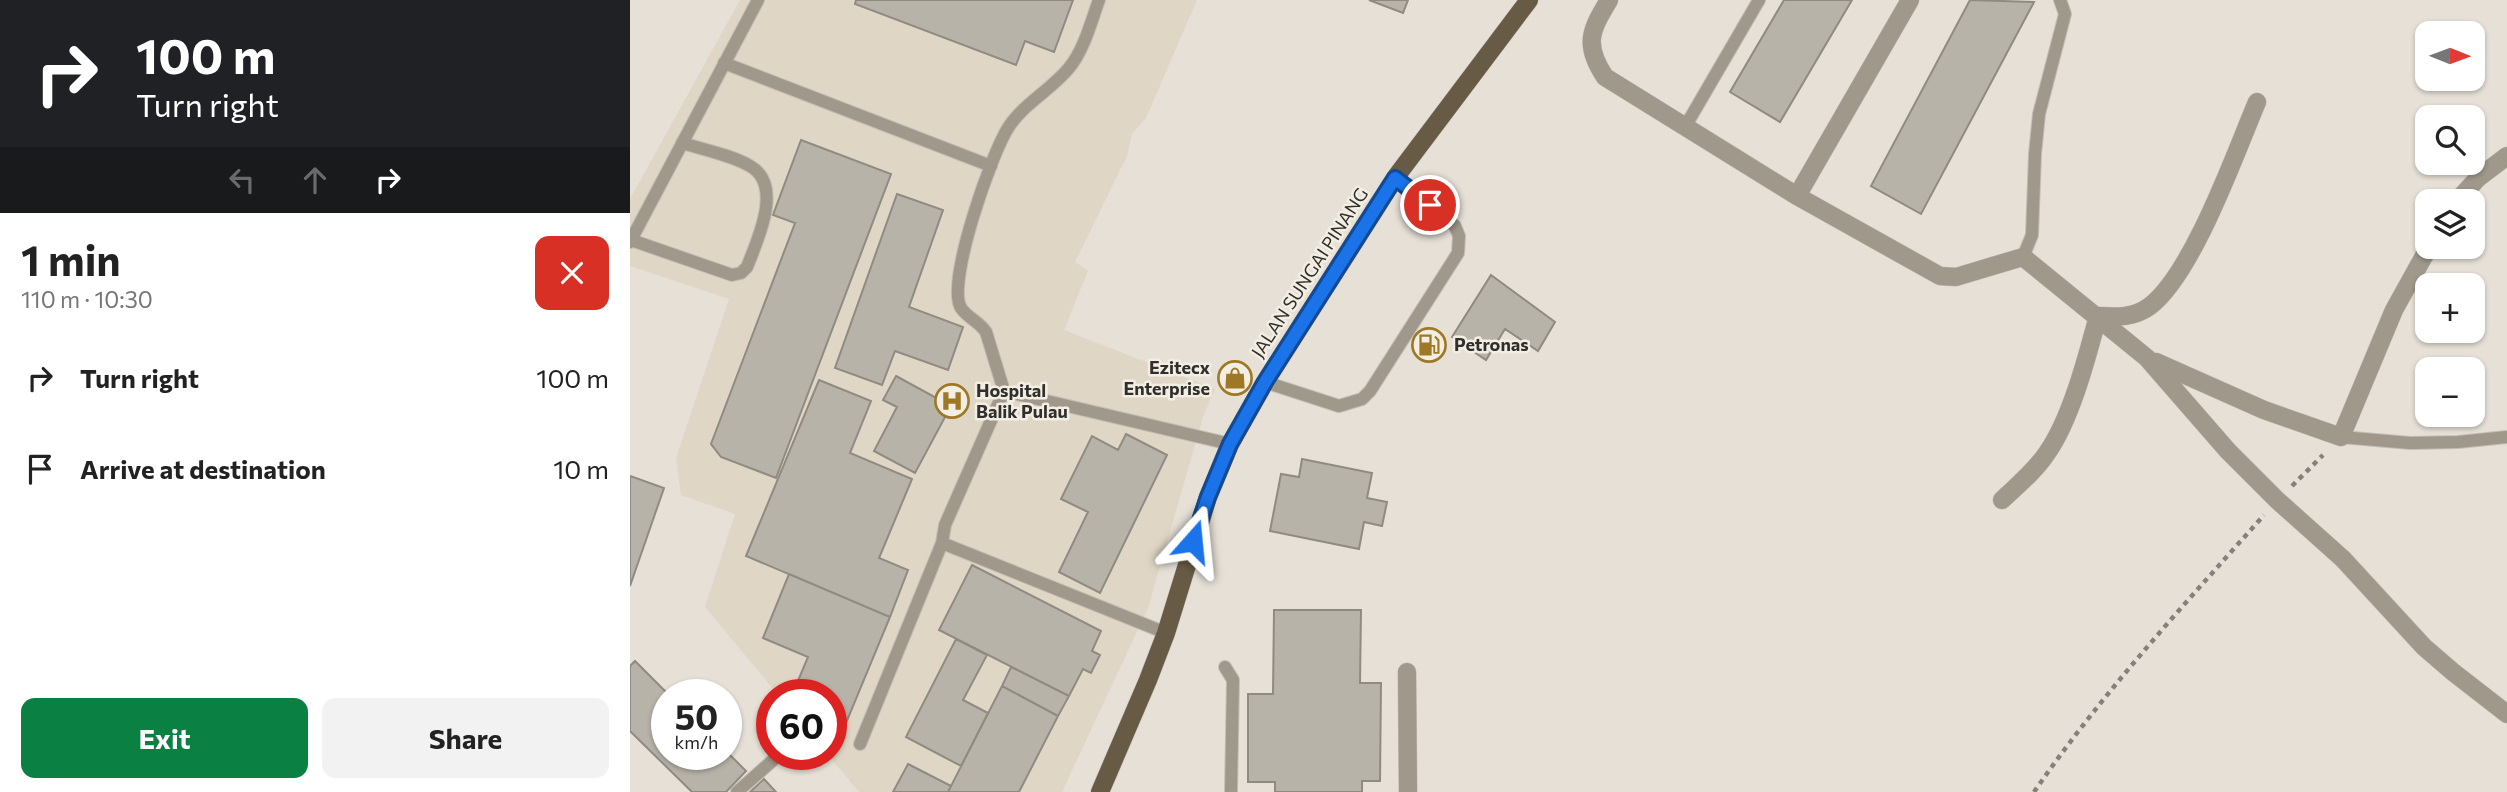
<!DOCTYPE html>
<html lang="en">
<head>
<meta charset="utf-8">
<style>
  :root { --surface:#fff; --page:#f2f2f2; --text:#222; --muted:#767676; --accent:#0b8043 }
  body { margin:0; font-family:Commissioner,sans-serif; background:var(--page); color:var(--text); height:100vh; display:flex; flex-direction:column; font-size:26px; white-space:nowrap }
  * { box-sizing:border-box; margin:0 }
  p { font-size:23px; color:var(--muted) }
  .icon { flex:none; width:38px; height:38px; fill:none; stroke:currentColor; stroke-width:2; stroke-linecap:round; stroke-linejoin:round }
  .map { position:relative; flex:1; overflow:hidden }
  .drawer { display:flex; flex-direction:column; background:var(--surface); width:630px }
  .drawer>* { flex:none }
  .hud { background:#202124; color:#fff; overflow:hidden }
  .needle { width:46px; rotate:91deg }
  .fabs { position:absolute; left:1785px; top:21px; display:grid; gap:14px }
  .fabs a { display:grid; place-items:center; width:70px; height:70px; border-radius:14px; background:var(--surface); box-shadow:0 2px 5px #0004; font-size:35px }
  .speed { position:absolute; left:21px; top:679px; display:flex; gap:14px; font-size:35px; font-weight:700; text-align:center }
  .speed>* { display:grid; place-content:center; width:91px; height:91px; border-radius:50%; background:var(--surface); box-shadow:0 2px 5px #0004; line-height:1 }
  .speed small { font-size:18px; font-weight:400 }
  .speed .limit { border:10px solid #d22; background:#fff; color:#111 }
  .pin { position:absolute; display:grid; place-items:center; width:60px; height:60px; color:#fff; margin:-30px; border:4px solid #fff; border-radius:50%; box-shadow:0 2px 7px #0007 }
  .me { position:absolute; width:77px; margin:-38px; rotate:18deg; stroke-linejoin:round; filter:drop-shadow(0 0 5px #0008) }
  .turn { display:flex; align-items:center; gap:24px; height:147px; padding:0 21px; font-size:32px }
  .turn .icon { width:91px; height:91px; stroke-width:2.5 }
  .turn b { display:block; font-size:49px; line-height:60px }
  .lanes { display:flex; align-items:center; height:66px; padding:0 21px; background:#0003; justify-content:center; gap:35px; direction:ltr }
  .lanes .off { opacity:.35 }
  .round { display:grid; place-items:center; flex:none; width:74px; height:74px; border-radius:14px; background:var(--page) }
  .head { display:flex; align-items:center; justify-content:space-between; height:119px; padding:0 21px }
  h1 { font-size:42px; font-weight:700; line-height:52px }
  .primary-button { display:flex; gap:14px; margin-top:auto; padding:14px 21px }
  .primary-button a { flex:1; height:80px; border-radius:14px; background:var(--accent); color:#fff; font-size:28px; font-weight:700; line-height:80px; text-align:center }
  .primary-button a+a { background:var(--page); color:var(--text) }
  ul { padding:0; list-style:none }
  li { display:flex; align-items:center; gap:21px; height:91px; padding:0 21px }
  li div { flex:1 }
  li b { display:block; font-size:26px }
  li em { font-style:normal }
  main { display:flex; flex:1; min-height:0 }
  .map>svg:first-child { display:block }
  .built { fill:#dfd6c5 }
  .building { fill:#b8b3a9; stroke:#908b82; stroke-width:2 }
  .lines { fill:none; stroke-linecap:round; stroke-linejoin:round }
  .service-casing { stroke:#c2bdb5; stroke-width:14 }
  .minor-casing { stroke:#c2bdb5; stroke-width:19 }
  .primary-casing { stroke:#c2bdb5; stroke-width:19 }
  .path { stroke:#84807b; stroke-width:4.5; stroke-dasharray:5 5; stroke-linecap:butt }
  .service { stroke:#9f988b; stroke-width:12 }
  .minor { stroke:#9f988b; stroke-width:18 }
  .primary { stroke:#685b45; stroke-width:18 }
  .route-casing { stroke:#114b97; stroke-width:18 }
  .route { stroke:#1a73e8; stroke-width:12 }
  .labels { text-anchor:middle; stroke-width:5; stroke-linejoin:round; paint-order:stroke }
  .street-label { font-size:18px; fill:#312f2c; stroke:#f3eee4 }
  .poi-label { font-size:18px; font-weight:bold; fill:#312f2c; stroke:#f3eee4; text-anchor:start }
</style>
</head>
<body>
<main>
<section class="drawer">
<div class="hud">
<div class="turn"><svg class="icon" aria-label="right" viewBox="0 0 24 24"><path d="M7 20v-9h11M14 6l5 5-5 5"/></svg><div><b>100 m</b>Turn right</div></div>
<div class="lanes"><svg class="icon off" aria-label="left" viewBox="0 0 24 24"><path d="M17 20v-9H6M10 6l-5 5 5 5"/></svg><svg class="icon off" aria-label="ahead" viewBox="0 0 24 24"><path d="M12 20V5M6 11l6-6 6 6"/></svg><svg class="icon" aria-label="right" viewBox="0 0 24 24"><path d="M7 20v-9h11M14 6l5 5-5 5"/></svg></div>
</div>
<div class="head"><div><h1>1 min</h1><p>110 m · 10:30</p></div><a class="round" style="background:#d93025;color:#fff"><svg class="icon" aria-label="close" viewBox="0 0 24 24"><path d="M6 6l12 12M18 6L6 18"/></svg></a></div>
<ul>
<li><svg class="icon" aria-label="right" viewBox="0 0 24 24"><path d="M7 20v-9h11M14 6l5 5-5 5"/></svg><div><b>Turn right</b></div><em>100 m</em></li>
<li><svg class="icon" aria-label="arrive" viewBox="0 0 24 24"><path d="M6 21V4h12l-3 4 3 4H6"/></svg><div><b>Arrive at destination</b></div><em>10 m</em></li>
</ul>
<div class="primary-button"><a>Exit</a><a>Share</a></div>
</section>
<div class="map">
<svg width="1877" height="792" viewBox="0 0 1877 792">
  <rect width="100%" height="100%" fill="#e6e0d7"/>
  <path class="built" d="M110,0H567L516,118L502,134L497,156L445,262L458,271L434,330L585,389L574,414L518,608L432,792H229L197,754H201V695H148L75,607L105,514L51,495L46,458L99,299L0,266V199Z"/>
  <path class="building" d="M226,0H443L424,52L395,41L386,65L225,4Z
    M739,0H778L773,13Z
    M1154,0H1222L1150,122L1100,92Z
    M1340,0L1404,2L1291,214L1241,186Z
    M171,140L261,174L146,478L91,457L81,444L165,223L143,215Z
    M267,194L313,210L279,307L333,327L318,370L265,351L252,385L205,368Z
    M861,275L925,322L908,351L875,329L856,360L822,337Z
    M266,376L321,406L285,473L244,451L267,407L253,400Z
    M189,380L241,401L220,453L282,479L249,558L278,570L260,617L116,556Z
    M496,434L537,455L470,593L429,572L458,512L431,499L462,436L488,450Z
    M672,459L742,473L737,498L757,502L752,526L734,522L729,549L640,531L651,474L669,477Z
    M0,476L34,488L0,586Z
    M342,565L471,631L462,651L470,655L461,673L453,669L439,696L309,630Z
    M159,574L260,617L216,723L201,717V695H162L178,657L133,638Z
    M644,610H731L730,683H751L750,781H732V792H645V782H618V694H643Z
    M326,639L357,655L333,700L358,713L331,766L276,737Z
    M5,661L39,695H37V754H96V751L116,771L96,792H62L0,731V666Z
    M381,667L439,696L428,716L372,686Z
    M372,686L428,716L389,792H318Z
    M278,764L321,786L318,792H263Z
    M134,779L146,792H120Z"/>
  <g class="lines">
    <g class="service-casing">
      <path id="service" d="M94,63L361,166
        M1055,127L1129,0
        M1,240L102,275L111,273L117,267C127,241 154,185 120,166C104,156 72,149 52,143
        M0,242L128,0
        M1393,257L1402,235L1405,154L1409,114L1435,14L1430,0
        M635,382L709,406L732,399L740,391L828,253L829,236L825,226L765,178
        M374,391L356,332C349,321 334,316 330,306C318,278 361,155 378,128C393,104 421,90 439,68C454,50 461,22 469,0
        M1711,437L1780,443L1828,442L1877,437
        M536,633L312,543L315,525L374,391L600,444
        M595,667L603,680L601,792
        M230,744L312,543
        M107,792L150,754"/>
    </g>
    <g class="minor-casing">
      <path id="minor" d="M979,0C961,30 953,44 975,77L1167,196L1310,276L1326,277L1393,257L1517,358L1598,451L1647,500L1713,559L1794,647L1823,672L1877,714
        M1167,196L1280,0
        M1827,201L1848,178L1877,156
        M1526,362L1634,410L1711,437L1764,310L1799,247
        M1372,500C1388,485 1405,471 1417,453C1441,419 1457,357 1468,316C1487,317 1504,318 1520,306C1563,273 1605,154 1627,102
        M777,672L778,792"/>
    </g>
    <g class="primary-casing">
      <path id="primary" d="M470,792L518,680L536,633L578,497L600,444L635,382L765,178L899,0"/>
    </g>
    <path class="path" d="M1662,486L1693,455
      M1404,792C1473,692 1554,605 1634,515"/>
    <use href="#service" class="service"/>
    <use href="#minor" class="minor"/>
    <use href="#primary" class="primary"/>
  </g>
  <g class="lines">
    <g class="route-casing">
      <path id="route" d="M563,541L578,497L600,444L635,382L765,178L800,205"/>
    </g>
    <use href="#route" class="route"/>
  </g>
  <defs>
    <g id="fuel-ring" transform="scale(1.75)"><circle r="9.5" fill="#f3eee4" stroke="#9e7825" stroke-width="1.5"/><path d="M-5.5-6h7V0h2V4h1.3V-2.5L3-4.5l.8-.8L6-3V5H2.5V1h-1V6h-7ZM-4.2-4.7v3.2H.2V-4.7Z" fill="#9e7825"/></g>
    <g id="shop-ring" transform="scale(1.75)"><circle r="9.5" fill="#f3eee4" stroke="#9e7825" stroke-width="1.5"/><path d="M-5-2.5h2.3a2.7 3.5 0 0 1 5.4 0H5L5.5 6h-11ZM-1.5-2.5h3a1.5 2.3 0 0 0-3 0Z" fill="#9e7825"/></g>
    <g id="hospital-ring" transform="scale(1.75)"><circle r="9.5" fill="#f3eee4" stroke="#9e7825" stroke-width="1.5"/><path d="M-5-5h3v3.5h4V-5h3V5h-3V1.5h-4V5h-3Z" fill="#9e7825"/></g>
  </defs>
  <g fill-rule="evenodd">
    <use href="#fuel-ring" x="799" y="345"/>
    <use href="#shop-ring" x="605" y="378"/>
    <use href="#hospital-ring" x="322" y="401"/>
  </g>
  <g class="labels">
    <g class="street-label">
      <text transform="translate(680 273) rotate(-57)" y="6">JALAN SUNGAI PINANG</text>
    </g>
    <g class="poi-label">
      <text x="824" y="351">Petronas</text>
      <text x="580" y="374" text-anchor="end">Ezitecx<tspan x="580" dy="21">Enterprise</tspan></text>
      <text x="346" y="397">Hospital<tspan x="346" dy="21">Balik Pulau</tspan></text>
    </g>
  </g>
</svg>
<div class="fabs">
<a><svg class="needle" viewBox="-14 -14 28 28"><path d="M0-13l5 13h-10z" fill="#e53935"/><path d="M0 13l5-13h-10z" fill="#767676"/></svg></a>
<a><svg class="icon" aria-label="search" viewBox="0 0 24 24"><circle cx="10" cy="10" r="6"/><path d="M15 15l6 6"/></svg></a>
<a><svg class="icon" aria-label="layers" viewBox="0 0 24 24"><path d="M12 4l9 5-9 5-9-5zM3 14l9 5 9-5"/></svg></a>
<a>+</a>
<a>−</a>
</div>
<div class="speed"><div>50<small>km/h</small></div><div class="limit">60</div></div>
<div class="pin" style="left:800px;top:205px;background:#d93025"><svg class="icon" aria-label="arrive" viewBox="0 0 24 24"><path d="M6 21V4h12l-3 4 3 4H6"/></svg></div>
<svg class="me" style="left:563px;top:541px" viewBox="-20 -20 40 40"><path d="M0-17L14 15 0 8-14 15z" fill="#1a73e8" stroke="#fff" stroke-width="4"/></svg>
</div>
</main>
</body>
</html>
